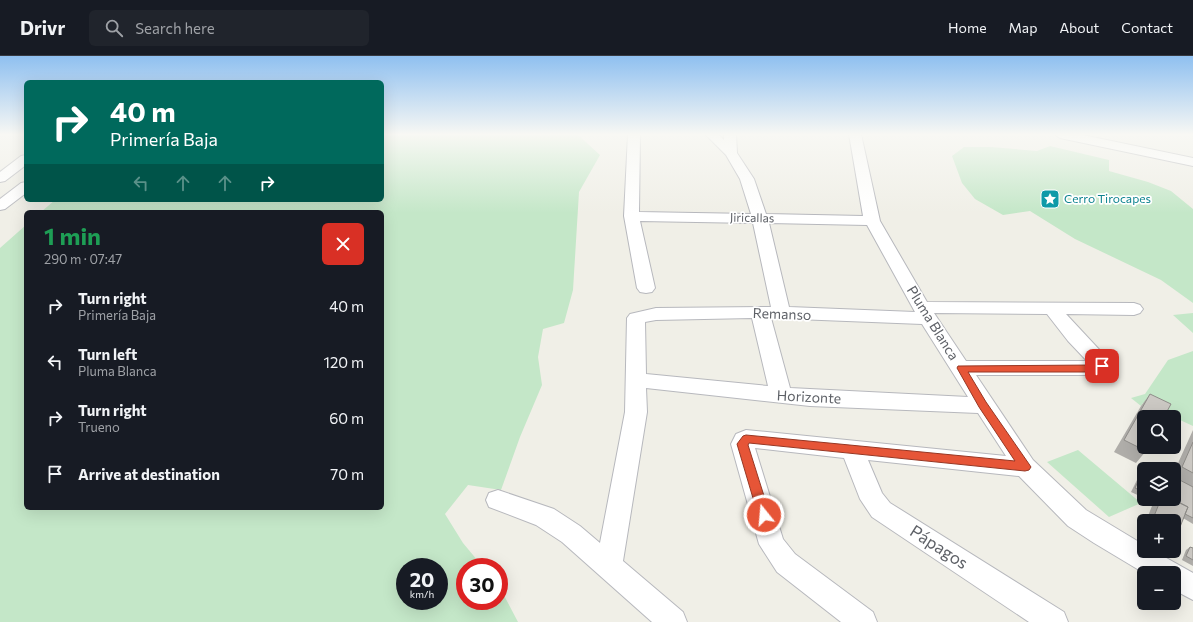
<!DOCTYPE html>
<html lang="en">
<head>
<meta charset="utf-8">
<style>
  :root { --surface:#171b24; --page:#20242c; --text:#f1f3f6; --muted:#9ea1a6; --line:#363941 }
  body { margin:0; font-family:Commissioner,sans-serif; background:var(--page); color:var(--text); height:100vh; display:flex; flex-direction:column; font-size:15px; white-space:nowrap }
  * { box-sizing:border-box; margin:0 }
  p { font-size:13px; color:var(--muted) }
  .icon { flex:none; width:22px; height:22px; fill:none; stroke:currentColor; stroke-width:2; stroke-linecap:round; stroke-linejoin:round }
  .map { position:relative; flex:1; overflow:hidden }
  .panel { position:absolute; left:24px; top:154px; width:360px; height:300px; display:flex; flex-direction:column; background:var(--surface); border-radius:6px; box-shadow:0 4px 16px #0002 }
  .panel>* { flex:none }
  .guide { position:absolute; left:24px; top:24px; width:360px; height:122px; border-radius:6px; box-shadow:0 4px 16px #0002; background:#00695c; color:#fff; overflow:hidden }
  .buttons { position:absolute; left:1137px; top:354px; display:grid; gap:8px }
  .buttons a { display:grid; place-items:center; width:44px; height:44px; border-radius:6px; background:var(--surface); box-shadow:0 4px 16px #0002; font-size:20px }
  .speed { position:absolute; left:396px; top:502px; display:flex; gap:8px; font-size:20px; font-weight:700; text-align:center }
  .speed>* { display:grid; place-content:center; width:52px; height:52px; border-radius:50%; background:var(--surface); box-shadow:0 4px 16px #0002; line-height:1 }
  .speed small { font-size:10px; font-weight:400 }
  .speed .limit { border:6px solid #d22; background:#fff; color:#111 }
  .pin { position:absolute; display:grid; place-items:center; width:34px; height:34px; color:#fff; margin:-17px; border-radius:8px; box-shadow:0 2px 6px #0006 }
  .me { position:absolute; width:44px; margin:-22px; rotate:343deg; stroke-linejoin:round; filter:drop-shadow(0 0 3px #0008) }
  .turn { display:flex; align-items:center; gap:14px; height:84px; padding:0 20px; font-size:18px }
  .turn .icon { width:52px; height:52px; stroke-width:2.5 }
  .turn b { display:block; font-size:28px; line-height:34px }
  .lanes { display:flex; align-items:center; height:38px; padding:0 20px; background:#0003; justify-content:center; gap:20px; direction:ltr }
  .lanes .off { opacity:.35 }
  .round { display:grid; place-items:center; flex:none; width:42px; height:42px; border-radius:6px; background:var(--page) }
  .head { display:flex; align-items:center; justify-content:space-between; height:68px; padding:0 20px }
  h1 { font-size:24px; font-weight:700; line-height:30px; color:#1e9e55 }
  ul { padding:0; list-style:none }
  li { display:flex; align-items:center; gap:12px; height:56px; padding:0 20px }
  li div { flex:1 }
  li b { display:block; font-size:15px }
  li em { font-style:normal }
  header { display:flex; align-items:center; gap:24px; box-sizing:border-box; height:56px; padding:0 20px; background:var(--surface); border-bottom:1px solid var(--line) }
  header strong { font-size:19px }
  nav { display:flex; gap:22px; margin-inline-start:auto; font-size:14px }
  .search { width:280px; height:36px; background:var(--page); display:flex; align-items:center; gap:10px; box-sizing:border-box; padding:0 14px; border-radius:6px; color:var(--muted); font-size:15px }
  .map>svg:first-child { display:block }
  .green { fill:#c4e7c8; fill-rule:evenodd }
  .lines { fill:none; stroke-linecap:round; stroke-linejoin:round }
  .minor-casing { stroke:#b7b8bd; stroke-width:2 }
  .minor { fill:#fff; fill-rule:evenodd }
  .wall { fill:#afada9 }
  .building { fill:#ccc9c4; stroke:#8f8d89 }
  .route { fill:#e65537; stroke:#963724 }
  .labels { text-anchor:middle; stroke-width:3.5; stroke-linejoin:round; paint-order:stroke }
  .far-culture-label { font-size:12px; fill:#0d838f; stroke:#fff; text-anchor:start }
  .far-street-label { font-size:12px; fill:#5e6167; stroke:#fff }
  .street-label { font-size:14px; fill:#5e6167; stroke:#fff }
  .near-street-label { font-size:17px; fill:#5e6167; stroke:#fff }
</style>
</head>
<body>
<header>
<strong>Drivr</strong>
<div class="search"><svg class="icon" aria-label="search" viewBox="0 0 24 24"><circle cx="10" cy="10" r="6"/><path d="M15 15l6 6"/></svg>Search here</div>
<nav><a>Home</a><a>Map</a><a>About</a><a>Contact</a></nav>
</header>
<div class="map">
<svg width="1193" height="566" viewBox="0 0 1193 566">
  <rect width="100%" height="100%" fill="#f0efe7"/>
  <path class="green" d="M382,78H577L600,99L579,136L573,234L564,267L543,273L538,301L542,329L520,381L501,434L468,429L445,458L463,487L483,511H465V545H499V530L518,566H0V192L26,169V452H382V156H41L55,144H382ZM405,511H439V545H405Z
    M1050,90L1109,104V115L1148,126L1171,135L1193,153V247L1161,224L1075,183L1030,155L1003,159L975,143L962,127L952,100L964,91H991L1037,95Z
    M1193,257V277L1173,259Z
    M1193,295V370L1143,347L1141,350L1131,342L1145,338L1168,304Z
    M1078,394L1141,447L1109,461L1047,406Z"/>
  <g class="lines">
    <g class="minor-casing">
      <path id="minor" d="M628,78H640L639,156L751,158L740,123L726,99L705,78H718L724,84V78H736L737,97L754,123L766,158L863,160L849,78H861L880,165L927,246L1134,247L1140,249L1143,253L1140,257L1134,259L1066,258L1107,302L1112,310L1107,317L1100,319H976L1033,404L1086,454L1144,489V495H1154L1193,517V544L1174,534V517H1144L1094,487L1068,470L1019,420L868,404L882,437L890,447L1064,556L1068,566H1029L872,461L860,443L844,402L755,392L783,483L795,498L873,556L877,566H841L777,516L759,488L731,388L736,378L746,374L1006,400L978,357L810,350L646,332L647,356L623,505L683,556L687,566H652L562,486L536,469L489,451L486,444L489,437L498,434L554,453L580,470L600,487L625,356L627,262L630,258L656,252L771,251L753,167L640,165L655,232L652,236L646,237L640,236L637,232L624,160ZM769,167L867,169L915,256L789,251ZM934,257L1047,258L1068,285L1087,305H966ZM752,262L768,330L646,318L645,266L656,264ZM771,262L922,268L968,341L790,332Z
        M1054,78H1078L1193,102V110L1060,82Z
        M26,99V109L5,125L0,126V116L21,100Z
        M26,126V137L5,153L0,154V143L21,127Z"/>
    </g>
    <use href="#minor" class="minor"/>
  </g>
  <path class="wall" d="M1150,338L1146,395L1136,407L1114,396L1141,350Z
    M1193,374V468L1183,462L1176,481L1174,483V465H1146L1152,450L1154,448L1146,443H1174V416Z
    M1146,408L1144,413V442L1131,436L1143,412Z
    M1144,469V481L1140,479Z
    M1190,491L1193,492V510L1182,504L1186,494Z"/>
  <path class="building" d="M1150,338L1171,348L1164,361H1144V391H1148L1146,395L1124,384Z
    M1193,386V417L1182,411Z
    M1146,408L1157,413H1144V436L1135,432Z
    M1174,421L1193,431V462L1185,458L1188,451L1172,443H1174Z
    M1161,443H1172L1188,451L1176,481L1174,480V465H1152Z
    M1190,491L1193,492V504L1186,500Z"/>
  <linearGradient id="sky" x2="0" y2="1"><stop stop-color="#8fc0f0"/><stop offset="0.5" stop-color="#f8f8f4"/><stop offset="1" stop-color="#f8f8f4" stop-opacity="0"/></linearGradient>
  <rect width="1193" height="157" fill="url(#sky)"/>
  <path class="route" d="M1102,306L1106,310L1096,316H968L986,346L1029,408L1031,411L1029,414L1025,415L749,387L748,389L770,459L768,463L764,465L759,463L758,459L737,388L743,380L746,379L1015,405L979,351L957,312L958,310L1095,309Z"/>
  <defs>
    <g id="sight-square" transform="scale(1)"><rect x="-9" y="-9" width="18" height="18" rx="4" fill="#0f9aa8" stroke="#fff"/><path d="M0-6L1.8-2.2L6-1.7L2.9 1.2L3.7 5.4L0 3.3L-3.7 5.4L-2.9 1.2L-6-1.7L-1.8-2.2Z" fill="#fff"/></g>
  </defs>
  <g fill-rule="evenodd">
    <use href="#sight-square" x="1050" y="143"/>
  </g>
  <g class="labels">
    <g class="far-culture-label">
      <text x="1064" y="147">Cerro Tirocapes</text>
    </g>
    <g class="far-street-label">
      <text transform="translate(752 162) rotate(1)" y="4">Jiricallas</text>
    </g>
    <g class="street-label">
      <text transform="translate(782 258) rotate(2)" y="5">Remanso</text>
      <text transform="translate(933 267) rotate(58)" y="5">Pluma Blanca</text>
      <text transform="translate(809 341) rotate(3)" y="5">Horizonte</text>
    </g>
    <g class="near-street-label">
      <text transform="translate(939 491) rotate(33)" y="6">Pápagos</text>
    </g>
  </g>
</svg>
<div class="buttons">
<a><svg class="icon" aria-label="search" viewBox="0 0 24 24"><circle cx="10" cy="10" r="6"/><path d="M15 15l6 6"/></svg></a>
<a><svg class="icon" aria-label="layers" viewBox="0 0 24 24"><path d="M12 4l9 5-9 5-9-5zM3 14l9 5 9-5"/></svg></a>
<a>+</a>
<a>−</a>
</div>
<div class="speed"><div>20<small>km/h</small></div><div class="limit">30</div></div>
<div class="pin" style="left:1102px;top:310px;background:#d93025"><svg class="icon" aria-label="arrive" viewBox="0 0 24 24"><path d="M6 21V4h12l-3 4 3 4H6"/></svg></div>
<svg class="me" style="left:764px;top:459px" viewBox="-20 -20 40 40"><circle r="17" fill="#e65537" stroke="#fff" stroke-width="3"/><path d="M0-11L8 9 0 5-8 9z" fill="#fff"/></svg>
<div class="guide">
<div class="turn"><svg class="icon" aria-label="right" viewBox="0 0 24 24"><path d="M7 20v-9h11M14 6l5 5-5 5"/></svg><div><b>40 m</b>Primería Baja</div></div>
<div class="lanes"><svg class="icon off" aria-label="left" viewBox="0 0 24 24"><path d="M17 20v-9H6M10 6l-5 5 5 5"/></svg><svg class="icon off" aria-label="ahead" viewBox="0 0 24 24"><path d="M12 20V5M6 11l6-6 6 6"/></svg><svg class="icon off" aria-label="ahead" viewBox="0 0 24 24"><path d="M12 20V5M6 11l6-6 6 6"/></svg><svg class="icon" aria-label="right" viewBox="0 0 24 24"><path d="M7 20v-9h11M14 6l5 5-5 5"/></svg></div>
</div>
<section class="panel">
<div class="head"><div><h1>1 min</h1><p>290 m · 07:47</p></div><a class="round" style="background:#d93025;color:#fff"><svg class="icon" aria-label="close" viewBox="0 0 24 24"><path d="M6 6l12 12M18 6L6 18"/></svg></a></div>
<ul>
<li><svg class="icon" aria-label="right" viewBox="0 0 24 24"><path d="M7 20v-9h11M14 6l5 5-5 5"/></svg><div><b>Turn right</b><p>Primería Baja</p></div><em>40 m</em></li>
<li><svg class="icon" aria-label="left" viewBox="0 0 24 24"><path d="M17 20v-9H6M10 6l-5 5 5 5"/></svg><div><b>Turn left</b><p>Pluma Blanca</p></div><em>120 m</em></li>
<li><svg class="icon" aria-label="right" viewBox="0 0 24 24"><path d="M7 20v-9h11M14 6l5 5-5 5"/></svg><div><b>Turn right</b><p>Trueno</p></div><em>60 m</em></li>
<li><svg class="icon" aria-label="arrive" viewBox="0 0 24 24"><path d="M6 21V4h12l-3 4 3 4H6"/></svg><div><b>Arrive at destination</b></div><em>70 m</em></li>
</ul>
</section>
</div>
</body>
</html>
